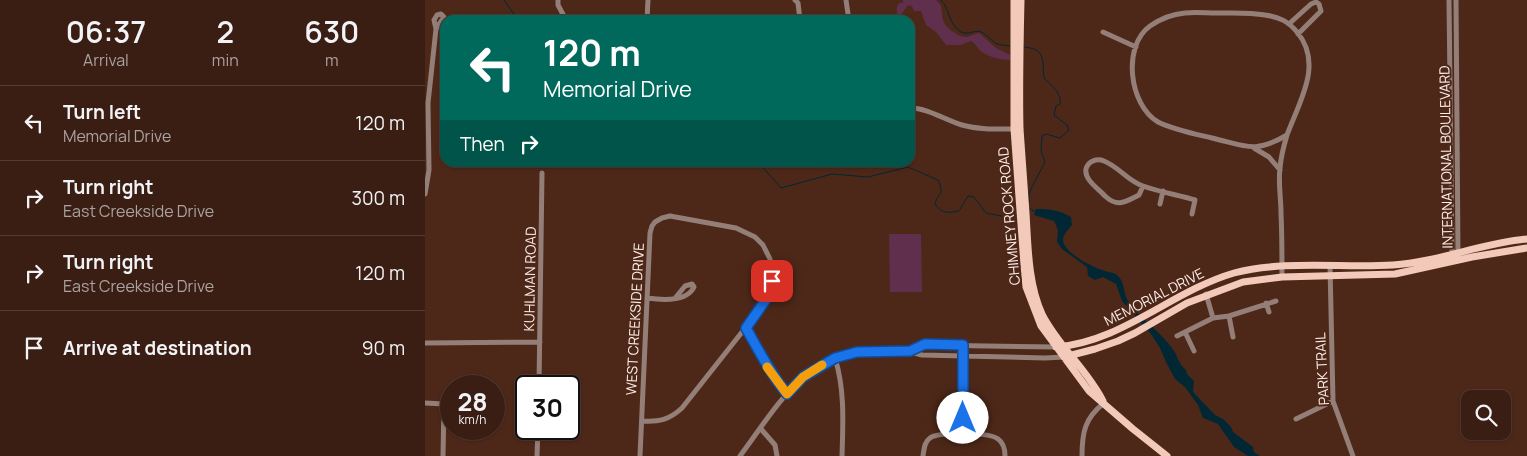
<!DOCTYPE html>
<html lang="en">
<head>
<meta charset="utf-8">
<style>
  :root { --surface:#3a1e13; --page:#41271c; --text:#f1f3f6; --muted:#aba2a0; --line:#543c33 }
  body { margin:0; font-family:Manrope,sans-serif; background:var(--page); color:var(--text); height:100vh; display:flex; flex-direction:column; font-size:19px; white-space:nowrap }
  * { box-sizing:border-box; margin:0 }
  p { font-size:16px; color:var(--muted) }
  .icon { flex:none; width:28px; height:28px; fill:none; stroke:currentColor; stroke-width:2; stroke-linecap:round; stroke-linejoin:round }
  .map { position:relative; flex:1; overflow:hidden }
  .panel { display:flex; flex-direction:column; background:var(--surface); width:425px }
  .panel>* { flex:none }
  .hud { position:absolute; left:15px; top:15px; width:475px; height:152px; border-radius:15px; box-shadow:0 1px 4px #0004,0 0 0 1px var(--line); background:#00695c; color:#fff; overflow:hidden }
  .fabs { position:absolute; left:1036px; top:390px; display:grid; gap:10px }
  .fabs a { display:grid; place-items:center; width:50px; height:50px; border-radius:10px; background:var(--surface); box-shadow:0 1px 4px #0004,0 0 0 1px var(--line); font-size:25px }
  .speed { position:absolute; left:15px; top:375px; display:flex; gap:10px; font-size:25px; font-weight:700; text-align:center }
  .speed>* { display:grid; place-content:center; width:65px; height:65px; border-radius:50%; background:var(--surface); box-shadow:0 1px 4px #0004,0 0 0 1px var(--line); line-height:1 }
  .speed small { font-size:12px; font-weight:400 }
  .speed .limit { border:2px solid #111; border-radius:8px; background:#fff; color:#111 }
  .pin { position:absolute; display:grid; place-items:center; width:42px; height:42px; color:#fff; margin:-21px; border-radius:10px; box-shadow:0 2px 8px #0006 }
  .me { position:absolute; width:55px; margin:-28px; rotate:0deg; stroke-linejoin:round; filter:drop-shadow(0 0 4px #0008) }
  .turn { display:flex; align-items:center; gap:18px; height:105px; padding:0 20px; font-size:22px }
  .turn .icon { width:65px; height:65px; stroke-width:2.5 }
  .turn b { display:block; font-size:35px; line-height:42px }
  .then { display:flex; align-items:center; height:48px; padding:0 20px; background:#0003; gap:10px; font-size:19px }
  .eta { display:flex; justify-content:space-evenly; align-items:center; height:85px; text-align:center }
  .eta b { font-size:30px; font-weight:600; line-height:35px }
  ul { padding:0; list-style:none }
  li { display:flex; align-items:center; gap:15px; height:75px; padding:0 20px; border-top:1px solid var(--line) }
  li div { flex:1 }
  li b { display:block; font-size:19px }
  li em { font-style:normal }
  main { display:flex; flex:1; min-height:0 }
  .map>svg:first-child { display:block }
  .green { fill:#602f4e }
  .water { fill:#002733 }
  .lines { fill:none; stroke-linecap:round; stroke-linejoin:round }
  .stream { stroke:#002733; stroke-width:1 }
  .minor { stroke:#937f77; stroke-width:5 }
  .major { stroke:#f3c9b9; stroke-width:7 }
  .route-casing { stroke:#114b97; stroke-width:12 }
  .route { stroke:#1a73e8; stroke-width:9 }
  .slow { stroke:#f59e0b; stroke-width:9 }
  .labels { text-anchor:middle; stroke-width:4; stroke-linejoin:round; paint-order:stroke }
  .street-label { font-size:14px; fill:#feeee9; stroke:#4d2819 }
</style>
</head>
<body>
<main>
<section class="panel">
<div class="eta">
<div><b>06:37</b><p>Arrival</p></div>
<div><b>2</b><p>min</p></div>
<div><b>630</b><p>m</p></div>
</div>
<ul>
<li><svg class="icon" aria-label="left" viewBox="0 0 24 24"><path d="M17 20v-9H6M10 6l-5 5 5 5"/></svg><div><b>Turn left</b><p>Memorial Drive</p></div><em>120 m</em></li>
<li><svg class="icon" aria-label="right" viewBox="0 0 24 24"><path d="M7 20v-9h11M14 6l5 5-5 5"/></svg><div><b>Turn right</b><p>East Creekside Drive</p></div><em>300 m</em></li>
<li><svg class="icon" aria-label="right" viewBox="0 0 24 24"><path d="M7 20v-9h11M14 6l5 5-5 5"/></svg><div><b>Turn right</b><p>East Creekside Drive</p></div><em>120 m</em></li>
<li><svg class="icon" aria-label="arrive" viewBox="0 0 24 24"><path d="M6 21V4h12l-3 4 3 4H6"/></svg><div><b>Arrive at destination</b></div><em>90 m</em></li>
</ul>
</section>
<div class="map">
<svg width="1102" height="456" viewBox="0 0 1102 456">
  <rect width="100%" height="100%" fill="#4d2819"/>
  <path class="green" d="M478,0H511C523,9 509,21 530,33C534,36 538,37 542,37C546,36 550,34 554,33L571,48L585,55V60C577,60 563,57 557,52C553,49 551,44 546,41L535,45H521L511,32L501,25L496,11H489L487,6L483,5L472,20V7L474,3H478Z
    M464,234H496L497,292H465Z"/>
  <path class="water" d="M611,209C625,209 634,210 646,217L647,225C643,230 638,234 638,241C640,253 667,267 677,270C682,272 688,272 692,275C700,282 698,291 702,299C714,319 736,331 749,351C754,359 753,363 761,370L762,374L769,381L768,392L790,415L798,419L806,427L808,432L828,447L829,452L835,456H823L809,447L793,424L778,418L773,405L760,387L750,379L741,362L735,348L726,334L697,301L691,284L678,277L670,280L663,276L662,267L637,249L632,242L633,230L629,221L609,215Z"/>
  <g class="lines">
    <path class="stream" d="M79,0L93,20
      M516,0C525,9 523,24 536,32C544,36 551,28 558,33C572,43 566,44 585,46
      M597,47C621,48 617,59 619,78C626,85 637,93 635,104L631,106L629,115L642,125L644,130L635,138L621,134L617,136L616,151L620,162L604,193V202
      M305,162L335,164L356,188L407,174L443,177L483,167L513,180C520,197 513,191 510,204C517,214 523,213 534,211L543,196L549,197L561,213L581,217L593,215
      M603,208L611,212"/>
    <path class="minor" d="M133,0V5L141,20
      M370,0L373,3L375,20
      M421,0L423,14L425,20
      M1024,0L1027,254L1029,256
      M1031,0L1033,255
      M222,20L223,0
      M865,23L886,4L891,2L894,4L896,11L873,34
      M678,32L711,47
      M485,108C503,108 520,120 537,125C555,130 574,129 592,129
      M829,148L844,157L855,170
      M718,186L714,195C700,202 693,208 680,196C674,189 659,180 661,169C663,161 672,158 679,161C694,167 703,181 718,186C735,192 753,195 770,200L767,214
      M0,194L4,170L3,103L11,29L9,20L12,15L16,14L19,17L11,29
      M735,204L738,191
      M905,266L908,401L928,456
      M857,277C857,256 857,234 856,213C856,198 853,182 855,168C856,156 859,145 862,135C874,102 899,64 872,32C863,21 854,17 840,15C824,12 807,13 791,13C781,13 770,12 760,13C749,14 735,19 725,26C697,46 704,105 733,122C749,130 770,134 787,138C821,146 830,154 862,135
      M781,294L788,318
      M222,298C236,300 262,302 269,287L267,284L260,286L251,297
      M841,303L844,312
      M804,316L808,337
      M321,327C334,351 344,373 362,394
      M760,332L769,351
      M752,336L788,318L804,316L851,301
      M0,343L115,342
      M538,345V434
      M485,351L500,345L631,347
      M410,358C420,390 418,423 417,456
      M114,386L117,173
      M0,403L19,404L18,456
      M871,419L908,401
      M336,429L350,445L352,456
      M112,456L113,429
      M215,456L225,233L227,226L230,222L237,218L245,216L311,228L330,237L338,245L345,259L347,267L348,273L342,298L321,327L257,408C244,420 234,422 217,421
      M315,456C354,404 376,357 448,351C464,350 481,350 497,355L620,358L639,357
      M498,456C499,450 499,442 505,438C513,432 565,432 573,439C579,443 580,449 580,456
      M657,456C657,432 660,418 679,403"/>
    <path class="major" d="M589,0V129L599,265L601,287L616,326L664,391L708,429L742,456
      M596,0C595,43 594,86 595,129C597,157 599,185 601,213C603,245 603,284 617,314C633,346 662,369 678,401
      M631,347C697,342 747,291 809,273C857,260 917,268 968,265C1013,262 1057,243 1102,239
      M639,357L670,349L693,341L710,333L762,303L818,282L857,277L970,274L1047,257L1102,248"/>
  </g>
  <g class="lines">
    <g class="route-casing">
      <path id="route" d="M347,281L342,298L321,328C334,351 345,373 362,394L378,377L410,358L432,352L485,351L500,344L538,345V418"/>
    </g>
    <use href="#route" class="route"/>
    <path class="slow" d="M342,367L362,394L378,377L397,365"/>
  </g>
  <g class="labels">
    <g class="street-label">
      <text transform="translate(1021 157) rotate(-91)" y="5">INTERNATIONAL BOULEVARD</text>
      <text transform="translate(584 216) rotate(-95)" y="5">CHIMNEY ROCK ROAD</text>
      <text transform="translate(105 279) rotate(-89)" y="5">KUHLMAN ROAD</text>
      <text transform="translate(729 297) rotate(-27)" y="5">MEMORIAL DRIVE</text>
      <text transform="translate(210 319) rotate(-87)" y="5">WEST CREEKSIDE DRIVE</text>
      <text transform="translate(897 369) rotate(-93)" y="5">PARK TRAIL</text>
    </g>
  </g>
</svg>
<div class="fabs">
<a><svg class="icon" aria-label="search" viewBox="0 0 24 24"><circle cx="10" cy="10" r="6"/><path d="M15 15l6 6"/></svg></a>
</div>
<div class="speed"><div>28<small>km/h</small></div><div class="limit">30</div></div>
<div class="pin" style="left:347px;top:281px;background:#d93025"><svg class="icon" aria-label="arrive" viewBox="0 0 24 24"><path d="M6 21V4h12l-3 4 3 4H6"/></svg></div>
<svg class="me" style="left:538px;top:418px" viewBox="-20 -20 40 40"><circle r="19" fill="#fff"/><path d="M0-13L10 11 0 6-10 11z" fill="#1a73e8"/></svg>
<div class="hud">
<div class="turn"><svg class="icon" aria-label="left" viewBox="0 0 24 24"><path d="M17 20v-9H6M10 6l-5 5 5 5"/></svg><div><b>120 m</b>Memorial Drive</div></div>
<div class="then">Then<svg class="icon" aria-label="right" viewBox="0 0 24 24"><path d="M7 20v-9h11M14 6l5 5-5 5"/></svg></div>
</div>
</div>
</main>
</body>
</html>
